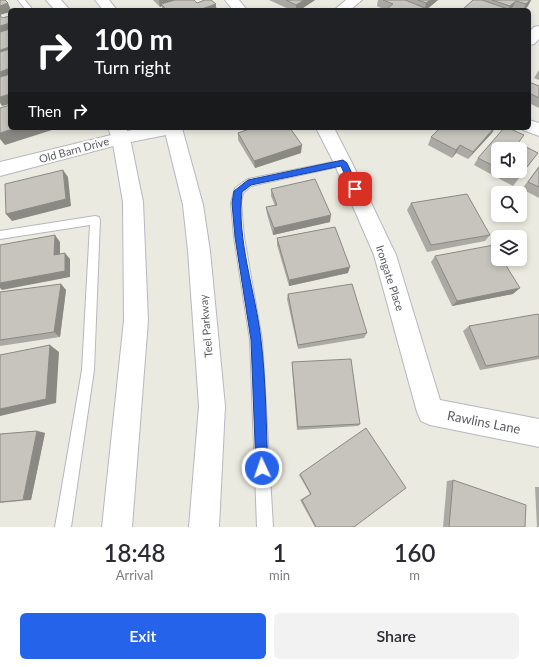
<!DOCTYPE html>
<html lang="en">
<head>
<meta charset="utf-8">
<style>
  :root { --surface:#fff; --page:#f2f2f3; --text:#2b2b33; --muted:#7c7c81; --accent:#2563eb }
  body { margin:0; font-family:Lato,sans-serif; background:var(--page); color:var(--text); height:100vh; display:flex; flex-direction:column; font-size:15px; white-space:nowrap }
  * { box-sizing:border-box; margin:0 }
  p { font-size:13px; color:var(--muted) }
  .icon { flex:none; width:22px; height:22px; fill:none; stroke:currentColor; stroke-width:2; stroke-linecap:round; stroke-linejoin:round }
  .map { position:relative; height:527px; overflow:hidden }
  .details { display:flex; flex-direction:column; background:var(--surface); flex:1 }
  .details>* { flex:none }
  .banner { position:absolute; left:8px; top:8px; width:523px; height:122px; border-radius:6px; box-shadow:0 2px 6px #0003; background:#202124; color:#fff; overflow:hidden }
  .buttons { position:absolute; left:491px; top:142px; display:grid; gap:8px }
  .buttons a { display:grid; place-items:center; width:36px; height:36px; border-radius:6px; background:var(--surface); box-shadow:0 2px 6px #0003; font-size:20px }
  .pin { position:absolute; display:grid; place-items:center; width:34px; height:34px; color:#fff; margin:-17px; border-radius:8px; box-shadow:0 2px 6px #0006 }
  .me { position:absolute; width:44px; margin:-22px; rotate:357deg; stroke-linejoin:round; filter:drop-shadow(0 0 3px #0008) }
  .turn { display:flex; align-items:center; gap:14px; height:84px; padding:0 20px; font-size:18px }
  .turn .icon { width:52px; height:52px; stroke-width:2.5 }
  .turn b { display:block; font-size:28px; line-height:34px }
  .then { display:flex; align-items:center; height:38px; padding:0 20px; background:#0003; gap:8px; font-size:15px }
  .eta { display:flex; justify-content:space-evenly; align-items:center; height:68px; text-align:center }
  .eta b { font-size:24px; font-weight:600; line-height:28px }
  .action { display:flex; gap:8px; margin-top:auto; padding:8px 20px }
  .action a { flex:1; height:46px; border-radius:6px; background:var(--accent); color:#fff; font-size:16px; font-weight:600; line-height:46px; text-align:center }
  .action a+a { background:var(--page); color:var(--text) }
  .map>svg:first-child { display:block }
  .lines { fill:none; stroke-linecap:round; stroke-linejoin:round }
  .service-casing { stroke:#b6b7bc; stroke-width:2 }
  .minor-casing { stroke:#b6b7bc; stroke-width:2 }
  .secondary-casing { stroke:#b6b8be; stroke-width:2 }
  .service { fill:#fff; fill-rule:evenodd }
  .minor { fill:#fff; fill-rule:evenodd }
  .secondary { fill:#fff; fill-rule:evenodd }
  .wall { fill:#aaa9a3; fill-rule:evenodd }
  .shaded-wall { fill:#8b8984 }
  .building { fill:#c6c4bd; stroke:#8b8984 }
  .route { fill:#2563eb; stroke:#184099 }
  .labels { text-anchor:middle; stroke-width:4; stroke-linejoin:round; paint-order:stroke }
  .street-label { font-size:11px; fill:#595b60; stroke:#fff }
  .near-street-label { font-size:13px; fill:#595b60; stroke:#fff }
</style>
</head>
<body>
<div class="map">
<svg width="539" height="527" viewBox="0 0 539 527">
  <rect width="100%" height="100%" fill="#ebeae0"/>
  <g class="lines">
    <g class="service-casing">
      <path id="service" d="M18,0H25L33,10H26Z
        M343,160L346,161L348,163L346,165L251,186L243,193L241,203L244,237L262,340L273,527H257L250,340L234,237L231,203L235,188L248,179Z
        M95,216L99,217L100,220L94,370L71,527H55L82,370L90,225L0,239V231Z"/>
    </g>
    <g class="minor-casing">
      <path id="minor" d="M225,0H239L247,10H233Z
        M346,0H362L350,10H334Z
        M539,26V39L534,44L529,45V32L534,27Z
        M529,120L539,123V136L523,130L521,128H529Z
        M140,128H180L177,132L171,134L121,144L0,176V162Z
        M316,128H334L352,163L396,255L440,400L539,419V447L430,425L421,421L417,412L374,255L334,163Z"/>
    </g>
    <g class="secondary-casing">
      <path id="secondary" d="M46,0H61L70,10H55Z
        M95,0H109L117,10H103Z
        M108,128H126L130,138L143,202L148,320L132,527H102L124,320L123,202L112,138Z
        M164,128H182L203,205L210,251L225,406L219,527H189L199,406L188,251L183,205Z"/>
    </g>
    <use href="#service" class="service"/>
    <use href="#minor" class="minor"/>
    <use href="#secondary" class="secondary"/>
  </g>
  <path class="wall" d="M153,0H194L197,3L219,10H162V6L160,7Z
    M269,0H315L300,10H291Z
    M378,0H438L426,10H385L377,6Z
    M473,0H531L528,6L524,10H516L512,8L511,10H462Z
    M539,70V80L534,78Z
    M529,82L539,86V108L529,103Z
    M504,128H508L524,135L518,143L538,153L513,186L474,165L478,158ZM498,149H520V171H498Z
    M238,133L301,153L255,168L238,140Z
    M492,133L468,159L456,153L452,158L428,145L431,137Z
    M539,166V198L522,189Z
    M271,189L330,222L273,235L267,214L266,207L275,206L271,196Z
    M411,203L490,235L485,241L427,252L407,210Z
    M277,238L348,273L289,286L277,245Z
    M435,256L513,294L452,306L431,262Z
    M61,284L66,290L60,337L0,346V292Z
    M288,294L367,333L364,338L298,349L287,299Z
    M539,315V359L480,370L463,331L469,326Z
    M292,362L360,424L358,426L297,430L292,367Z
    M37,431L45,433L31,500L0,503V434Z
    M300,474L354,527H315L300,500L310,494L299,475Z
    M453,480L525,527H443L447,481Z
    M535,487H539V527H537Z"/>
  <path class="shaded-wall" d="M159,0H181L161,4L162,6L160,7Z
    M304,0H315L300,10H296V5Z
    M431,0H438L426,10H423L425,8L426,3Z
    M530,0H531L528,6L524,10H523L526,4Z
    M516,1L512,8L511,10H508L510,6Z
    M8,3L11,10H10V12L0,15V6Z
    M216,4V10H199Z
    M10,23V33L0,36V26Z
    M10,47V56L0,59V50Z
    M10,68V78L0,81V72Z
    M10,94V104L2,106L0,103V97Z
    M16,128H51L52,130L5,145L0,139V133Z
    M494,128H495L492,133L468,159L473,152Z
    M302,145L301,153L255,168L254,161Z
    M460,145L456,153L452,158L456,150Z
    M63,170L68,177L71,206L12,221L6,214Z
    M331,215L330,222L273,235L274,228Z
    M55,235L60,242V262L54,255Z
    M65,253L70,259V277L2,290L0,288V283Z
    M350,267L348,273L289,286V280Z
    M61,284L66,290L60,337L54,332Z
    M520,288L513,294L452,306L457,301Z
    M50,345L59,352L56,403L0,416V409Z
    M37,431L45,433L31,500H23Z"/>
  <path class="building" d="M0,0H5L8,3L0,6Z
    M175,0H194L197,3L205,0H211L216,4L199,10H167L161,4Z
    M286,0H304L296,5Z
    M383,0H405L425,8L423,10H385L393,4Z
    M418,0H431L426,3Z
    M473,0H482L508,9V10H462Z
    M492,0H530L526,4L516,1L510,6Z
    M217,8L219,10H211Z
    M0,15L2,18L10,16V23L0,26Z
    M10,29V47L0,50V32Z
    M10,49V68L0,72V52Z
    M10,74V94L0,97V77Z
    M529,82L539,86V98L529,93Z
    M10,105V128H16L0,133V108Z
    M252,128H290L302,145L254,161L238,133Z
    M440,128H494L473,152L460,145L456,150L431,137Z
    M504,128H508L524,135L518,143L538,153L518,178L504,171H520V149H498V168L478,158Z
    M539,167V187L528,182Z
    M63,170L66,199L6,214L5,184Z
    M315,179L331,215L274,228L266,207L277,205L271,189Z
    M467,194L490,235L431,245L411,203Z
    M335,227L350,267L289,280L277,238Z
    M55,235L54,255L65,253V271L0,283V245Z
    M494,245L498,252V259H502L520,288L457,301L435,256Z
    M61,284L54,332L0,340V292Z
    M352,284L367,333L298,345L288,294Z
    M538,314L539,315V356L486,366L469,326Z
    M50,345L46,399L0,409V355Z
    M351,359L360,424L298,427L292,362Z
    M366,428L406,488L354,527H316L302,500L311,494L300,474Z
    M37,431L23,500L0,502V434Z
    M453,480L526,505L525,527H449Z"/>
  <path class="route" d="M343,160L347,163L359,189L358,191H352L341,166L251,185L242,192C236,238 256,294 261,340C266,382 266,426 268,468L266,473L262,474L258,473L256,468L251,340L235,237L232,203L234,191L248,180Z"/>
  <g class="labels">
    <g class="street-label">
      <text transform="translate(74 150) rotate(-15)" y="4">Old Barn Drive</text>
      <text transform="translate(390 278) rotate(72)" y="4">Irongate Place</text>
      <text transform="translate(206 326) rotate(-95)" y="4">Teel Parkway</text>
    </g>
    <g class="near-street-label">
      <text transform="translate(484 422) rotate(11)" y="5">Rawlins Lane</text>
    </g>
  </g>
</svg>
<div class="buttons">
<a><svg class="icon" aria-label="sound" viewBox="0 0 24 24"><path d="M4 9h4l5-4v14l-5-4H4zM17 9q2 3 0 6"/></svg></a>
<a><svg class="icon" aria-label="search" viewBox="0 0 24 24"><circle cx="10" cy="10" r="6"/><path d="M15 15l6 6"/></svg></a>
<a><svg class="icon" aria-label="layers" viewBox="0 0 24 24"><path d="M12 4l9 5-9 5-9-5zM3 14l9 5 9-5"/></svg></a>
</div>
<div class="pin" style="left:355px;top:189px;background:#d93025"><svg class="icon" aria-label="arrive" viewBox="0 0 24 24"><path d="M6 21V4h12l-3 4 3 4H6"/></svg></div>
<svg class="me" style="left:262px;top:468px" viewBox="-20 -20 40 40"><circle r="17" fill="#2563eb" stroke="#fff" stroke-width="3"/><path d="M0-11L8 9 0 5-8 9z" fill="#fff"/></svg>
<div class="banner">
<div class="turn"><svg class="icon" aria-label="right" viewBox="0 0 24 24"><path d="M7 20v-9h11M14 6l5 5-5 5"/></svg><div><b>100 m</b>Turn right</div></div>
<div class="then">Then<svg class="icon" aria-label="right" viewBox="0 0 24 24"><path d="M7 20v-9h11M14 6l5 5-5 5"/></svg></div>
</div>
</div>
<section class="details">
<div class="eta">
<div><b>18:48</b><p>Arrival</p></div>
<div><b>1</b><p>min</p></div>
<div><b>160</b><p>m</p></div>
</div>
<div class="action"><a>Exit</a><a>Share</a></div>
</section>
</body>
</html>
